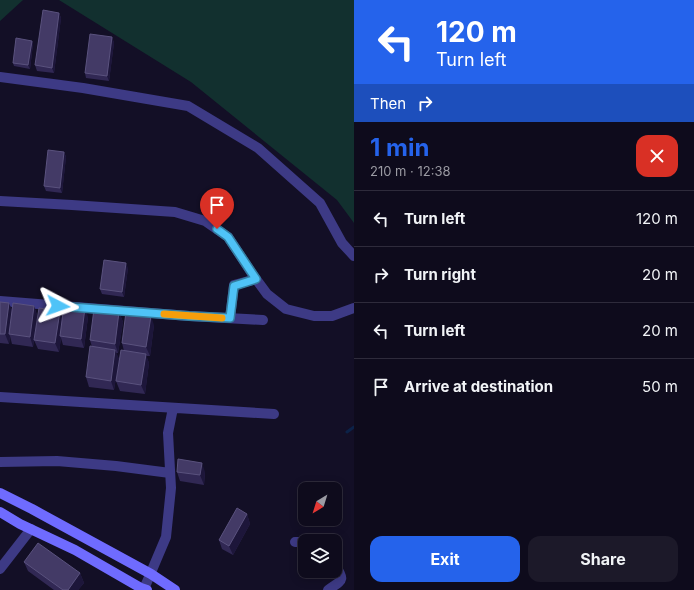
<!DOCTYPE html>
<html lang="en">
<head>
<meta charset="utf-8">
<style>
  :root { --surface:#0e0b1c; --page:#1c1929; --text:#f1f3f6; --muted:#9b9ba3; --line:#2e2b3b; --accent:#2563eb }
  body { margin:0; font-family:Inter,sans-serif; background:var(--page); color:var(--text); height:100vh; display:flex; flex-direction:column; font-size:15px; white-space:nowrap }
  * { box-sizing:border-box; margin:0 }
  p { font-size:13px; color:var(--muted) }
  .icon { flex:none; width:22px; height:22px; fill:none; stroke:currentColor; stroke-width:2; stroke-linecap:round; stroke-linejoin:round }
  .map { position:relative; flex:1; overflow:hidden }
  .side { display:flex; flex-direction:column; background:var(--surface); width:340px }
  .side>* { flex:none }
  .guide { background:#2563eb; color:#fff; overflow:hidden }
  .needle { width:26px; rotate:218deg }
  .controls { position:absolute; left:298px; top:482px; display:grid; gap:8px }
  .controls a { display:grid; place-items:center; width:44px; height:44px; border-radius:8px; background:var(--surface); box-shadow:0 2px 10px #0003,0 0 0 1px var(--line); font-size:20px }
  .pin { position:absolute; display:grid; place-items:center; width:34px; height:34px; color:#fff; margin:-41px -17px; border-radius:50% 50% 50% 0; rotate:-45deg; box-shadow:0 0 4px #0007 }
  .pin .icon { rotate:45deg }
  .me { position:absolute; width:44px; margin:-22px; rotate:94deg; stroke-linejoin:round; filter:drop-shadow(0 0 3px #0008) }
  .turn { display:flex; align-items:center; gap:14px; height:84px; padding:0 16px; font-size:18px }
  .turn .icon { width:52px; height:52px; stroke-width:2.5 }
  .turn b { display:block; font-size:28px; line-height:34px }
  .then { display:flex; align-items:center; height:38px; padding:0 16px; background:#0003; gap:8px; font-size:15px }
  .round { display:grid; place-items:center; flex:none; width:42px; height:42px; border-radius:12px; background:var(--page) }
  .head { display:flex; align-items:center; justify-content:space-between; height:68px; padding:0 16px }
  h1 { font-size:24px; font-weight:700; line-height:30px; color:var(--accent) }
  .cta { display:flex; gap:8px; margin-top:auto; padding:8px 16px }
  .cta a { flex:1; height:46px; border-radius:12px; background:var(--accent); color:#fff; font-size:16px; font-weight:700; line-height:46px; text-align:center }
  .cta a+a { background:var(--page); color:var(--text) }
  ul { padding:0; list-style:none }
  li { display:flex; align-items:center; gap:12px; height:56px; padding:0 16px; border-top:1px solid var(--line) }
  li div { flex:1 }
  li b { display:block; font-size:15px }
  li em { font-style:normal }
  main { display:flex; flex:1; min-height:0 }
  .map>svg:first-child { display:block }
  .green { fill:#12302f }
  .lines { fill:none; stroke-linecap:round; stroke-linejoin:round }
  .stream { stroke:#0c2248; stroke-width:3 }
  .street { stroke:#3d3a85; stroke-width:10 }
  .secondary { stroke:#6f6bff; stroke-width:10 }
  .wall { fill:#312854 }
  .shaded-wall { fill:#1d163a }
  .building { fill:#433a66; stroke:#5a527e }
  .route-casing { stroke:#337fa1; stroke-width:10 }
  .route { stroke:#4fc3f7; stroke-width:7 }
  .slow { stroke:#f59e0b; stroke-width:7 }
</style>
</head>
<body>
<main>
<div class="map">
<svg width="354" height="590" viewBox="0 0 354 590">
  <rect width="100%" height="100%" fill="#130f26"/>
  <path class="green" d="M0,0H23L0,21Z
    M59,0H354V223L337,200L191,82Z"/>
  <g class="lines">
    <path class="stream" d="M347,432L354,427"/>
    <path class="street" d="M0,77L83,88L188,106L258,148L320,203L342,243L354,256
      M0,201L72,205L175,212L205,221L228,237L253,275L267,294L286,309L314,316H332L354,308
      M0,301L189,316L263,320
      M230,318L234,285L256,279
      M0,397L274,414
      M0,462L57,461L116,466L170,473
      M295,542H305
      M0,569L31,529
      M144,589L166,537L171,488L168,433L173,408
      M328,590C342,580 346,581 335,565"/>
    <path class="secondary" d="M0,493L32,509L151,574L175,590
      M0,512L20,524L75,550L141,588L147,590"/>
  </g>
  <path class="wall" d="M59,13L61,18L54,73L37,71L35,65Z
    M112,37L114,43L109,81L86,78L85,73Z
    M32,41L33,44L30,69L14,66L13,63Z
    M64,152L66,157L62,193L46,191L44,186Z
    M128,268L124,297L102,294L100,289Z
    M0,302L12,310L34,306L37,315L33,347L12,344L10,336L9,344L0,343Z
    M119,312L123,322L118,353H116L119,359L114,390L89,387L86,377L92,347L90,340Z
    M88,317L84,348L63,345L61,338L59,352L38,349L34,340L62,318Z
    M154,325L150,356H146L149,363L145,394L120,391L116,381L124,351L122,343Z
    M177,472H205L204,485L180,481Z
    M247,514L250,524L233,555L222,549L219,540Z
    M24,562L80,573L84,583L78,590H54L28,571Z"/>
  <path class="shaded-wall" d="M59,13L61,18L54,73L52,68Z
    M112,37L114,43L109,81L107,76Z
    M32,41L33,44L30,69L28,65Z
    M64,152L66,157L62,193L60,188Z
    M126,263L128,268L124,297L122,292Z
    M9,303L13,312L9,334L10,336L9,344L5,334Z
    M34,306L37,315L33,347L30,337Z
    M85,308L88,317L84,348L81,339Z
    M60,311L63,321L60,336L61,338L59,352L55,343Z
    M119,312L123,322L118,353L115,344Z
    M151,316L154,325L150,356L146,347Z
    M115,350L119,359L114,390L111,381Z
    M146,354L149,363L145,394L141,385Z
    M202,463L205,472L204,485L200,475Z
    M247,514L250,524L233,555L229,546Z
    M80,573L84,583L78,590H68Z"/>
  <path class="building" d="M43,10L59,13L52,68L35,65Z
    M90,34L112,37L107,76L85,73Z
    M16,38L32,41L28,65L13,63Z
    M48,150L64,152L60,188L44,186Z
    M104,260L126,263L122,292L100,289Z
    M0,302L9,303L5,334H0Z
    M13,303L34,306L30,337L9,334Z
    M64,305L85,308L81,339L60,336Z
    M39,308L60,311L55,343L34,340Z
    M94,309L119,312L115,344L90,340Z
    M126,312L151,316L146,347L122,343Z
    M90,346L115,350L111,381L86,377Z
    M121,350L146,354L141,385L116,381Z
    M178,459L202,463L200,475L177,472Z
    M237,508L247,514L229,546L219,540Z
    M38,543L80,573L68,590H63L24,562Z"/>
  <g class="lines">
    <g class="route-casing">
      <path id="route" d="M58,306L189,316L230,318L234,286L256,279L228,237L217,229"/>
    </g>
    <use href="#route" class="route"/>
    <path class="slow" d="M164,314L222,318"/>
  </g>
</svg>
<div class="controls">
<a><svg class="needle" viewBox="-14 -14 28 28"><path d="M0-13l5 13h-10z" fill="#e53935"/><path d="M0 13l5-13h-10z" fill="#9b9ba3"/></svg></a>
<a><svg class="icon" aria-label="layers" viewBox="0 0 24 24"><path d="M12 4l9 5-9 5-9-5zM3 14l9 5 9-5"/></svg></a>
</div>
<div class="pin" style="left:217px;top:229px;background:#d93025"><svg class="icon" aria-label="arrive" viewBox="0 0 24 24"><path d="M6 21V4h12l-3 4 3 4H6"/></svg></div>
<svg class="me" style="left:58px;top:306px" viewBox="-20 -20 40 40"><path d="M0-17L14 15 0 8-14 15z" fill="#4fc3f7" stroke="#fff" stroke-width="4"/></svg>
</div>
<section class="side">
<div class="guide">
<div class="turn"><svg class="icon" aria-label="left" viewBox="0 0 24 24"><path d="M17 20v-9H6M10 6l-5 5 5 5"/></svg><div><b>120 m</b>Turn left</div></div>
<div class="then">Then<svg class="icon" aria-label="right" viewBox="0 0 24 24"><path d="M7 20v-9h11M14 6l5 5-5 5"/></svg></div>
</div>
<div class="head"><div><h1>1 min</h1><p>210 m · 12:38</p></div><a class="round" style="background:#d93025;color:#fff"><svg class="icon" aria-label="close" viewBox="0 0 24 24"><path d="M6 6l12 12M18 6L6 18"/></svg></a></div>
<ul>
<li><svg class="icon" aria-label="left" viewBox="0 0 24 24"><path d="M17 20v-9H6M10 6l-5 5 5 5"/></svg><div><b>Turn left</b></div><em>120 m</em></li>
<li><svg class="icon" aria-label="right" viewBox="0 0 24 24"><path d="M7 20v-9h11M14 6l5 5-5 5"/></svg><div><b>Turn right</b></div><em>20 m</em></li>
<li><svg class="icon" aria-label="left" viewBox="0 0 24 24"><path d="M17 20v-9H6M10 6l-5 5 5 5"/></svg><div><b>Turn left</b></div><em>20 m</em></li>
<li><svg class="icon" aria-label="arrive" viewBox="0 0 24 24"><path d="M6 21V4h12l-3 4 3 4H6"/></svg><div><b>Arrive at destination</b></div><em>50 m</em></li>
</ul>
<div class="cta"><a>Exit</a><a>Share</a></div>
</section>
</main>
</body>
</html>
